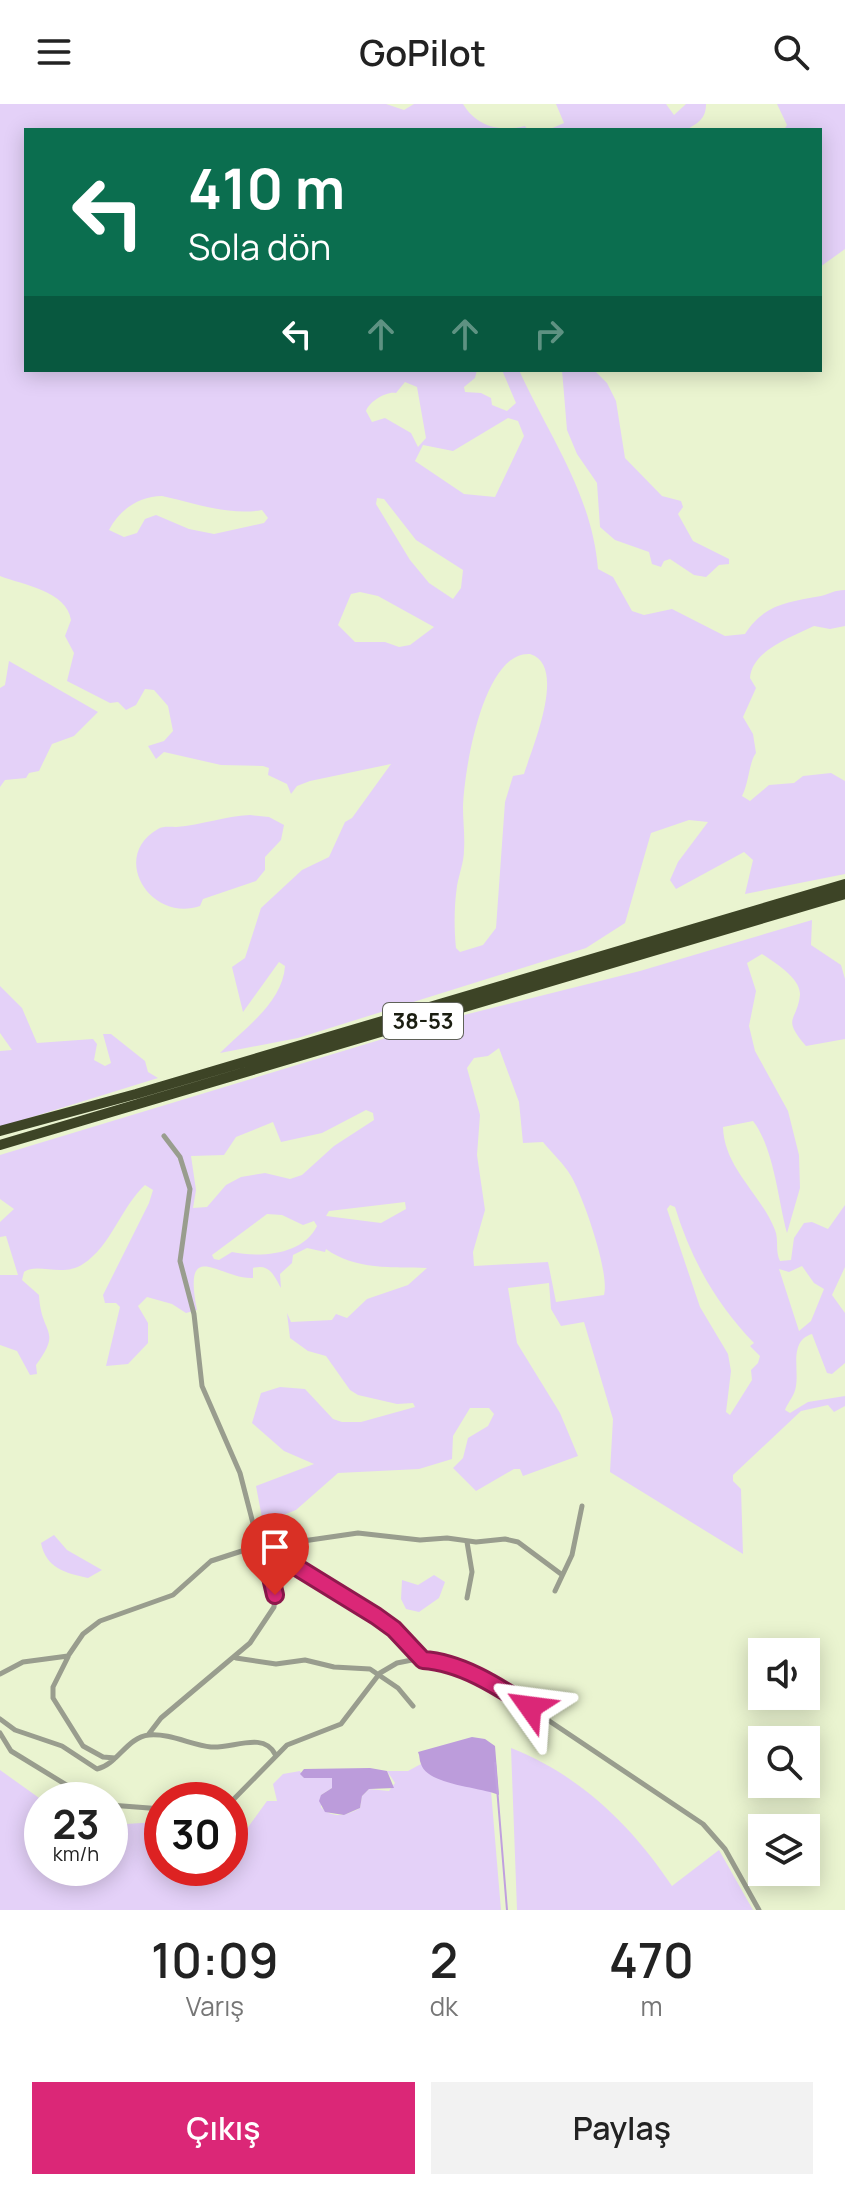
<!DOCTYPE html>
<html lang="tr">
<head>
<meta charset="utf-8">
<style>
  :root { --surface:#fff; --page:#f2f2f2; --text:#222; --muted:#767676; --accent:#db2777 }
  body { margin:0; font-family:Manrope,sans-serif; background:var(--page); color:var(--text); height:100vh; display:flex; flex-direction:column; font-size:30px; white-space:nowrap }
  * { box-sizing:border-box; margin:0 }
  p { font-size:26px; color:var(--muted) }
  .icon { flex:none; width:44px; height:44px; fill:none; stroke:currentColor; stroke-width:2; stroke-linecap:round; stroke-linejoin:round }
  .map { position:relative; height:1806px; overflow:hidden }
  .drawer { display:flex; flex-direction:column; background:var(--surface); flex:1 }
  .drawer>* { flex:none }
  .banner { position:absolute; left:24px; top:24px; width:798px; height:244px; border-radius:0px; box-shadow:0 4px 20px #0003; background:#0b6e4f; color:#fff; overflow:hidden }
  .tools { position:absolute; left:748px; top:1534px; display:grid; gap:16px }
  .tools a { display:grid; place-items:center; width:72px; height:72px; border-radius:0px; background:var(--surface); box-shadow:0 4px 20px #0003; font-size:40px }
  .speed { position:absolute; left:24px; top:1678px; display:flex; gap:16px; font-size:40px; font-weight:700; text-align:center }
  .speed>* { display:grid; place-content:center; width:104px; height:104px; border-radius:50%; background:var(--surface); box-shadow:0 4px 20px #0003; line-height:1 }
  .speed small { font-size:20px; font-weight:400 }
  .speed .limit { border:12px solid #d22; background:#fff; color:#111 }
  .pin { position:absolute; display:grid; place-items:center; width:68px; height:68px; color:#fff; margin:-82px -34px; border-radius:50% 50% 50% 0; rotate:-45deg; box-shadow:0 0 8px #0007 }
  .pin .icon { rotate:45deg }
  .me { position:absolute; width:88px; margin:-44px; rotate:301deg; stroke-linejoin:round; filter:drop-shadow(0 0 6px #0008) }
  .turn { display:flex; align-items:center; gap:28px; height:168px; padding:0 32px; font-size:36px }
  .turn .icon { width:104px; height:104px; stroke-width:2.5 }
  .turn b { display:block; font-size:56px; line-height:68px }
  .lanes { display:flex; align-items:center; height:76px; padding:0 32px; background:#0003; justify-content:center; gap:40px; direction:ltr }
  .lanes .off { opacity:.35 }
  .eta { display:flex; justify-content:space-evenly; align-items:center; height:136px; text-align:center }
  .eta b { font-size:48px; font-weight:600; line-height:56px }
  .button { display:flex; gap:16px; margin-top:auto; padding:16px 32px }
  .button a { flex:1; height:92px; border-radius:0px; background:var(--accent); color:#fff; font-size:32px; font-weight:600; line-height:92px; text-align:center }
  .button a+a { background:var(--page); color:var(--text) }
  header { display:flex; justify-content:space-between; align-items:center; height:104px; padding:0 32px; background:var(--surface); font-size:36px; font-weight:600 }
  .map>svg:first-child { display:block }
  .green { fill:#e4d1f8; fill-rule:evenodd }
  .forest { fill:#bc9cdb }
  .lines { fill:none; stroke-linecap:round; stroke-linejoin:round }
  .stream { stroke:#c0a0df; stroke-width:2 }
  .street { stroke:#999d8e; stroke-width:5 }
  .highway { stroke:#3d4426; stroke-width:10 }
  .route-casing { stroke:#8e194d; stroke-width:20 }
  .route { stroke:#db2777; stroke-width:14 }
  .labels { text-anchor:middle; stroke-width:6; stroke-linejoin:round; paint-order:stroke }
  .shield { fill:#fff; stroke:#5f6258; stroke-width:2 }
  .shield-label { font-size:22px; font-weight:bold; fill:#1b1e11 }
</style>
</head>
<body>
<header><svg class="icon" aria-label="menu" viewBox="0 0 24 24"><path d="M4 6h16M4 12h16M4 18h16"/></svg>GoPilot<svg class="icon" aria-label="search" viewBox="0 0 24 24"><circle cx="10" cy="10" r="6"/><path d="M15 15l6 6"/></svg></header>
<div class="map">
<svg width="845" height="1806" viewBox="0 0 845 1806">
  <rect width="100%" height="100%" fill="#eaf4d0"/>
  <path class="green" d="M0,0H386L404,6L414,0H463C477,23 500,28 525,22L528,26H26V266H477L475,274L464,283L465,288L481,289L491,294L492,301L507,307L516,299L502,266H519C549,332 592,390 598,465L613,473L632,507L644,511L672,505L725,532L745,530C764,500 788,498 821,492C829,490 835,486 845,486V522L830,525L814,522C792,533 752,546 750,574L756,584L743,613L753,630L756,649C749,658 749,679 742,692L750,697L769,681L794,679L803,672L831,669L845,677V770L745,790L753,756L744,748L676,785L670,776L678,758L708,718L689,716L651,729L625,819L586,844L298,934L220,949C244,925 283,898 285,862L279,858L243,908L232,863L245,854L261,804L302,766L329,753L345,718L352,714L391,660L310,677L297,682L291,690L287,680L268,671L269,664L263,662L221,661L164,648L156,655L148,642L164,637L173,627L168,602L154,586L145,585L136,601L126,606L118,598L110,599L67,577L74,549L65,532L71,516C67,487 23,481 0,472ZM405,278L417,283L426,334L418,343L411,329L385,314L372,318L366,307C369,298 386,287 396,289ZM508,314L518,317L524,332L495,393L464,390L415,357L423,341L453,347ZM162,392C194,399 230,412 262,406L268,414L264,419L214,430L189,425L156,411L145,415L137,429L124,433L109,426C119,406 139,392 162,392ZM377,394L384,395L416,436L463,466L461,484L453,495L429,479L410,456L376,400ZM360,488L378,492L434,523L410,541L399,543L385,538H355L338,521L351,490ZM530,550C568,561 532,644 524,670L513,672L505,698L496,824L483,841L460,848L456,844C454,824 454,803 457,782C459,770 464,758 464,746C465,732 463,717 463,703C464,667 483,547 530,550Z
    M556,0H666L674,11L686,0H706C706,15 698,19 686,26H548L564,19Z
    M777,0H845V145L820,163V26H784L787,21Z
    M562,266H594L607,279L616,297L625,354L662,392L681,397L683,403L678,410L693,437L729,455V460L719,461L706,473L694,471L670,455L664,457L661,463L652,460L649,448L615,436L600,423L597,379L577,350L567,326Z
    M9,557L98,608L74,632L52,640L39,667L29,669L26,674L5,676L0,683V584L5,581Z
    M250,711L269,713L284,721L281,736L265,753V766L256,777L203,795L200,802C151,819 109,753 158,725C163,722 170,723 176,723C202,721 225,712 250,711Z
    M812,816L811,841L841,861L845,875V935L806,942C781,913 797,918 800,891C801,874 774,858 762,850L747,859L756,887L749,922L755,947L788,1007L799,1051L800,1084L787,1129C778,1096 774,1044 753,1017L723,1023C724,1064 761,1090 775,1126C779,1136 775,1147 780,1157L791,1156L794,1134L804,1119L812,1118L828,1125L845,1101V1163L832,1191L845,1209V1259L832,1270L827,1269L812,1230C789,1237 799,1264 796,1282C795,1291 788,1298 785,1306L790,1309L808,1298L845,1292V1302L834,1308L828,1301L801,1307L733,1371V1377L741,1385L743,1450L610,1368L613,1315L584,1218L561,1222L551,1205L549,1179L508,1184L517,1239L560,1309L578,1352L523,1372L520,1365H514L476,1387L453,1364L463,1354L468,1334L488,1322L494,1310L489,1304H470L453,1332L452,1355L419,1365L338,1369L296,1406L263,1419L256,1382L314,1360L284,1347L252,1319L261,1289L280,1283L305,1285L333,1315L342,1318H361L415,1303L413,1299L397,1300L358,1291L350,1286L326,1252L308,1247L290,1234L287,1209L291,1218L332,1216L336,1210L347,1214L367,1195L408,1181L427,1164C393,1163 355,1166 326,1145L325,1148L307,1144L293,1151L292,1159L280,1170L281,1184C274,1172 270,1159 253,1164V1174C221,1176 182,1131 197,1206L186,1209L172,1200L147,1193L138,1202L148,1219V1239L128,1260L106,1262L120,1203L116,1199H105L103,1191L149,1099L153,1086L145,1081C121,1103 111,1142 83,1160C62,1174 38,1158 24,1168L22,1176L39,1191C41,1232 63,1224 36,1261L37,1270L30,1271L17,1247L0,1241V1171H18L6,1132L0,1133V1118L14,1105L0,1095V1051L452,914L640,867ZM499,944L519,998L523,1039L543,1038C552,1049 564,1060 571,1072C583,1092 610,1169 604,1191L556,1198L548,1158L474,1162L473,1148L485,1106L477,1051L480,1011L467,964L474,954L488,952ZM366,1006L373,1009L374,1016L334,1042L302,1071L290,1075L265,1069L241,1073L226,1081L207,1103L193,1104L196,1086L191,1052L224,1051L236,1033L273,1018L281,1038L322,1029ZM405,1098L406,1105L381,1119L326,1112L329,1107ZM670,1101L675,1103C691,1156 717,1201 754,1239L750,1242L760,1252L758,1259L751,1266L752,1276L730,1311L726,1308L731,1267L728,1250L700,1203L667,1105ZM267,1110L282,1111L303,1121L314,1117L317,1122C303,1151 260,1154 232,1148L219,1156L214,1155L212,1151ZM802,1162L814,1179L824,1185L811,1217L799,1227L779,1165L789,1168Z
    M0,882L22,904L37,939L93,935L97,940L94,956L105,962L111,959L103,930H111L145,957L148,968L158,974L0,1023V947L12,946L0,929Z
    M54,1431L67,1446L102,1466L88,1474C65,1469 46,1464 41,1439Z
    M434,1471L445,1478L439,1494L419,1508L406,1505L401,1495L402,1476L418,1481Z
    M511,1644C580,1671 632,1722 672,1782L719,1746L753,1806H517Z
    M421,1660C438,1682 466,1680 491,1687L501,1806H0V1666L42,1696V1764H110V1721L157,1718L162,1719V1764H230L243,1751V1730L267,1697H277L273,1680L283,1670L300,1667L304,1674H332V1684L321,1691V1703C332,1715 347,1712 360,1704L362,1692L369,1685L389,1687L395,1679L387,1667H408Z"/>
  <path class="forest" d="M472,1633L485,1635L495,1642L499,1691C481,1683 427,1681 421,1660C419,1656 420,1652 418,1648Z
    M370,1664L387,1667L394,1684L369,1685L362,1692L360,1704L344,1711L325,1708L319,1697L321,1691L332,1684V1674H304L300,1670L304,1665Z"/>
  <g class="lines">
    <path class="stream" d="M495,1659L507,1806"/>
    <path class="street" d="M265,1443C320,1479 377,1507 422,1555
      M555,1487L572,1451L582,1402
      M467,1494L472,1468L467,1438
      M68,1553L53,1583V1594L83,1642L103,1653L115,1654
      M236,1554L276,1560L305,1556L334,1563L370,1565L398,1584L413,1602
      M0,1570L23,1558L68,1552L83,1530L100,1517L173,1491L211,1457L248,1445L358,1429L420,1436L447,1434L476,1438L505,1435L518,1438L561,1470
      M0,1615L15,1626L62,1642L97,1665C117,1661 127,1633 149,1631C169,1629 192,1641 211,1643C232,1645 263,1627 275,1650
      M0,1629L11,1647L91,1696
      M148,1631L161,1614L250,1539L274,1503L275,1491L274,1479L264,1443L255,1427L240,1369L202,1282L194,1210L180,1157L190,1085L180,1053L164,1032
      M230,1699L287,1641L341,1620L380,1569L397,1559L417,1555L437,1556L462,1565L509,1590L703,1720L725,1745L759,1806
      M110,1701L162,1705"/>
    <path class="highway" d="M0,1027L136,990L845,780
      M0,1041L845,790"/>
  </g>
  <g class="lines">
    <g class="route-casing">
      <path id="route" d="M275,1491L264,1443L376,1512L394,1525L423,1556C461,1558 499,1583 530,1603"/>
    </g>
    <use href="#route" class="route"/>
  </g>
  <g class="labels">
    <rect class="shield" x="383" y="899" width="80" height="36" rx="6"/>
    <g class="shield-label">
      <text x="423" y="925">38-53</text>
    </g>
  </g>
</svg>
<div class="tools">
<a><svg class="icon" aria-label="sound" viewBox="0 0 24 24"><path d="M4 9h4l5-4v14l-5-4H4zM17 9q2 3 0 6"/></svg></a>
<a><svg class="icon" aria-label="search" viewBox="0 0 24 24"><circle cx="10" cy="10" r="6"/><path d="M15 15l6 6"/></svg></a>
<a><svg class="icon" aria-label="layers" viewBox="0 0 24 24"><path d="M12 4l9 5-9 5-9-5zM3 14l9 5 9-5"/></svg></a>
</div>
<div class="speed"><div>23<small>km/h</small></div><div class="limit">30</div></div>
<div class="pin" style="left:275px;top:1491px;background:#d93025"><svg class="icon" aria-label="arrive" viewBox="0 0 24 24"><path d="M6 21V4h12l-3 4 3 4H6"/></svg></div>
<svg class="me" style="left:530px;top:1603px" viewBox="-20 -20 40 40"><path d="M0-17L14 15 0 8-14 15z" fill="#db2777" stroke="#fff" stroke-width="4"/></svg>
<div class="banner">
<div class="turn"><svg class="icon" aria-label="left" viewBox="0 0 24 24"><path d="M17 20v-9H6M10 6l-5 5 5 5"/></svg><div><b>410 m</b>Sola dön</div></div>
<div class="lanes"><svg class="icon" aria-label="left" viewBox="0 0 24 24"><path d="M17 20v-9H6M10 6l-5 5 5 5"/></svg><svg class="icon off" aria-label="ahead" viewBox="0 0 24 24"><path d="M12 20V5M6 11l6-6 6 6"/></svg><svg class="icon off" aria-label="ahead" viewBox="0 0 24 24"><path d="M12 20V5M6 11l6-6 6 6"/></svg><svg class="icon off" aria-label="right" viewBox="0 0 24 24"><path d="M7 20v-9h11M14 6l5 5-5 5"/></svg></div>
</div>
</div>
<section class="drawer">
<div class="eta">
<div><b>10:09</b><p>Varış</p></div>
<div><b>2</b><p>dk</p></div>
<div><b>470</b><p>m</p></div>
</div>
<div class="button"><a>Çıkış</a><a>Paylaş</a></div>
</section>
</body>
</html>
